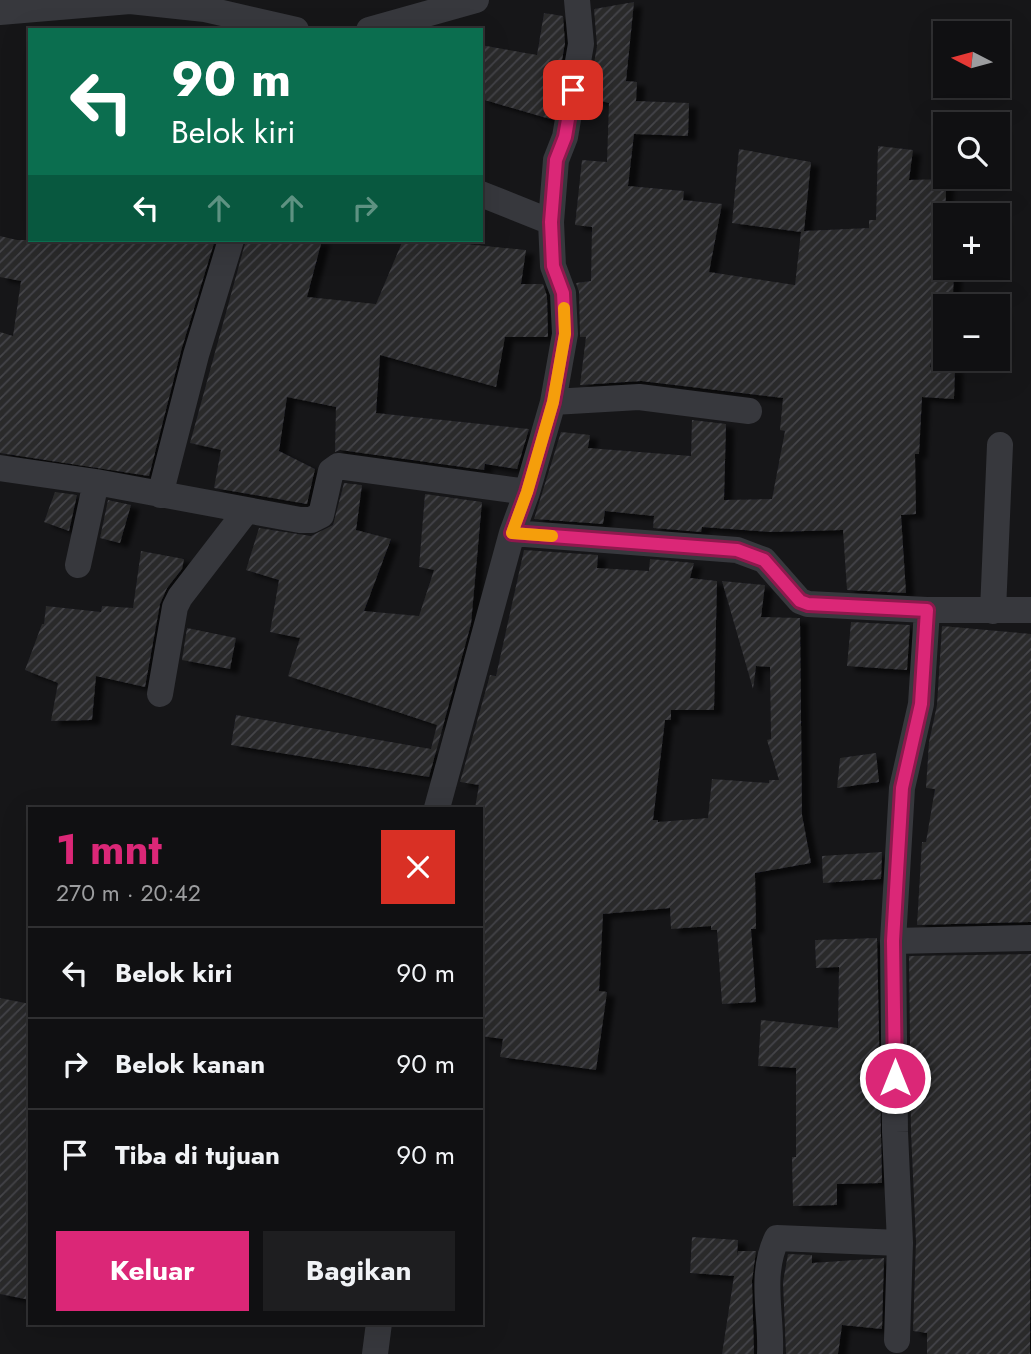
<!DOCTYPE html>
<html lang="id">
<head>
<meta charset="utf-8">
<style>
  :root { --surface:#101012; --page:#1e1e20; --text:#f1f3f6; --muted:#9c9d9f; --line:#303032; --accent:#db2777 }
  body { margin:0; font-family:Jost,sans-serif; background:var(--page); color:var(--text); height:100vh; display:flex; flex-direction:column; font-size:26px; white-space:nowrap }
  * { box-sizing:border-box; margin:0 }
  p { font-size:23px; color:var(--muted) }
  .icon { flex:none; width:38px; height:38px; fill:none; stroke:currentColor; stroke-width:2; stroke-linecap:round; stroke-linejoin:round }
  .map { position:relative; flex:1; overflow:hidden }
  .sheet { position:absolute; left:28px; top:807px; width:455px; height:518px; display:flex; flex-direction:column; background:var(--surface); border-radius:0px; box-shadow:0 7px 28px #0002,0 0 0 2px var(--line) }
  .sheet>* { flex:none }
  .top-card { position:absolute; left:28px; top:28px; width:455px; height:214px; border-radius:0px; box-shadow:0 7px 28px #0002,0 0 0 2px var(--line); background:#0b6e4f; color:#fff; overflow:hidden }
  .needle { width:46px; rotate:276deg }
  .controls { position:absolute; left:933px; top:21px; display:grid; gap:14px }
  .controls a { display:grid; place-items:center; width:77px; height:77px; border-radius:0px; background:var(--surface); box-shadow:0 7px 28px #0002,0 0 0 2px var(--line); font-size:35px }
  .pin { position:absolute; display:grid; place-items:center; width:60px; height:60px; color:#fff; margin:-30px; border-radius:14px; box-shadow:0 4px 10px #0006 }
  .me { position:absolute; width:77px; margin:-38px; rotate:0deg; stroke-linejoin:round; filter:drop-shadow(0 0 5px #0008) }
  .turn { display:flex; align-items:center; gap:24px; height:147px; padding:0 28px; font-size:32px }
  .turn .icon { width:91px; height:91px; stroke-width:2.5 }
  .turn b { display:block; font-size:49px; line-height:60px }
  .lanes { display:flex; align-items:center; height:66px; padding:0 28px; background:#0003; justify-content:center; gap:35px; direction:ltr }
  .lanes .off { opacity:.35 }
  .round { display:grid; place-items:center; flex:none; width:74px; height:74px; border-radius:0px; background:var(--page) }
  .summary { display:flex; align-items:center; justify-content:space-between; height:119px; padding:0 28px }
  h1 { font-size:42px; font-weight:700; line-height:52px; color:var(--accent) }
  .action { display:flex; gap:14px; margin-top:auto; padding:14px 28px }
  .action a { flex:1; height:80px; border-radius:0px; background:var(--accent); color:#fff; font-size:28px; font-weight:700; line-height:80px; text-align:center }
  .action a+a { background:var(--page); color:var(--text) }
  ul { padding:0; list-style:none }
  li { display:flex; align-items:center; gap:21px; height:91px; padding:0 28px; border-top:2px solid var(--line) }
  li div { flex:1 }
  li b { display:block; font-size:26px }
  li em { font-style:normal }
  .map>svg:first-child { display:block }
  .building { fill:url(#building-hatch); filter:url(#shadow) }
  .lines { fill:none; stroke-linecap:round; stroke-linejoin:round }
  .street { stroke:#37383d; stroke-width:26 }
  .route-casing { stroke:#8e194d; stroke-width:18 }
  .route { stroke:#db2777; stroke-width:12 }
  .slow { stroke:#f59e0b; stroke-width:12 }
</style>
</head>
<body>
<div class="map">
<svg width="1031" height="1354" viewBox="0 0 1031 1354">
  <defs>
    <pattern id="building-hatch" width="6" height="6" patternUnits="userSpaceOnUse" patternTransform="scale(1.75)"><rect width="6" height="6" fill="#29292c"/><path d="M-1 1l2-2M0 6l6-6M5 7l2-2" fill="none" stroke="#454548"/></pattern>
    <filter id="shadow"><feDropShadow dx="8" dy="4.5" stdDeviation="2" flood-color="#0009"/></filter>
  </defs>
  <rect width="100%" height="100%" fill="#161618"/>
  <path class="building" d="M634,2L626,81L637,82L636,101L689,103L688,136L634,134L628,186L684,191L683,200L722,204L709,272L795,285L801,232L732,223L739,149L811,162L804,231L869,228V220H876L878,146L913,150L909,180L946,179L945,268H954L953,296H947L930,367L955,368L954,399L922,397L919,454H915L916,514L901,515L906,593L847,590L843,530L770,532L702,527L701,532L653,528L654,516L605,511L603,524L534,519L561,432L590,435L588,448L691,456L692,420L726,424L724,500L772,499L785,431L780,430L783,398L641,381L580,385L586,337H580L579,292L576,283L591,281L592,227L575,225L582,160L607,162L609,103L588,98L597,46L594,9Z
    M544,13L563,16L565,43L555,102L550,119L481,99V45L537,55Z
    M0,236L17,240H215L181,351L149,476L0,453V332L13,336L21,281L0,277Z
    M246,240H322L307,297L376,304L403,240H455V243L526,250L521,284H543L547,296L548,337H505L496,387L380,355L376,413L529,429L517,469L485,464L484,470L340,450L335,452L336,407L287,397L279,451L315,469L307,504L214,488L221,450L190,443Z
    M344,483L362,485L356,530L391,539L364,611L419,616L434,570L419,567L425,494L482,502L471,624L429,777L231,745L236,715L431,749L437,725L288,676L300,638L270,632L279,580L246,570L259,528L311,536L333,525Z
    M55,492L77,495L69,531L44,522Z
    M108,500L131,505L120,543L100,538Z
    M524,550L598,555L597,568L649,571L650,559L694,563L690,578L717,581L714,710H671V720H665L653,820H658V822L708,818L712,779L769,783V780H779L767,740L771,739L770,667L756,666L753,689L722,581L765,585L761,617L800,618L802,815L811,863L755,873L756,929H751L756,1002L722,1004L717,930H711V926L671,929L670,908L603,914L599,991L607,992L596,1070L500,1057L503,1039L481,1036V808H475L479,785L460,782L490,675L496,676Z
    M141,551L184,559L182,569L167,588L160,604L145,687L96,676L92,720L51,721L58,683L25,670L42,624H44L46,606L101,612L102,606L133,608Z
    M851,622L910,625L907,670L847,666Z
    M942,626L1031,634V922L917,925L922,842H926L935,789L926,788L929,742L937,705Z
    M187,628L236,638L230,669L182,660Z
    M876,753L879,782L837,788L840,758Z
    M882,852L881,879L823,883L822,856Z
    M877,938L882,1183L837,1184V1205L793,1206L792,1157H796V1068L758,1066L761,1020L838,1028L839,967L816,968L815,940Z
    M1031,954L1030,1354H927V1333L913,1331L916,1242L911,1132L909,956Z
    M0,998L30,1004V1300L0,1294Z
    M692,1237L738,1240L737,1256L738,1251H756L752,1281L754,1354H722L734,1276L690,1273Z
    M788,1254L812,1255V1263L884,1258L882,1329L842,1325L838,1354H786L783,1282Z"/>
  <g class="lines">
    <path class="street" d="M0,12L130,1L205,9L296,30
      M369,30L476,0
      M481,194L551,222
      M553,402L639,397L749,411
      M0,468L96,482L300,520H311L321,515L331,471L338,466L527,492
      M160,495L196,355L231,240
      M512,533L527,492L553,402L565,334L563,293L553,266L551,222L556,160L565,137L581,44L577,0
      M78,565L96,482
      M993,611L1000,445
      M160,694L175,607L180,597L247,510
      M437,808L512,533L737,550L764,560L800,601L808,604L927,610H1031
      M893,941L1031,938
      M897,1340L900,1243L895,1132L893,941L902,788L921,704L927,610
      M375,1354L379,1323
      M770,1354C772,1316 759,1275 777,1238L900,1243"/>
  </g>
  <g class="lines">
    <g class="route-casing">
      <path id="route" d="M573,90L565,137L556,160L551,222L553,266L563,293L565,334L553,402L527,492L512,533L737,550L764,560L800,601L808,604L927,610L921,704L902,788L893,941L895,1078"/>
    </g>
    <use href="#route" class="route"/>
    <path class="slow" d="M552,536L512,533L527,492L553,402L565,334L564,308"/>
  </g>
</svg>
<div class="controls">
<a><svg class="needle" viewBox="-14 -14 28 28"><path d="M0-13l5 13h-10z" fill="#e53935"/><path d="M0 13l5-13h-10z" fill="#9c9d9f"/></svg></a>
<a><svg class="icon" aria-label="search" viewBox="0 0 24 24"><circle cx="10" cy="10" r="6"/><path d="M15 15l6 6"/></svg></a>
<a>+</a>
<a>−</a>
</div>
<div class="pin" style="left:573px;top:90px;background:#d93025"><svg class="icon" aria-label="arrive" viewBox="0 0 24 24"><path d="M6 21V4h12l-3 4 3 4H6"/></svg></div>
<svg class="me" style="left:895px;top:1078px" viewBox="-20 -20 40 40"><circle r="17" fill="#db2777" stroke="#fff" stroke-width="3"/><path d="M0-11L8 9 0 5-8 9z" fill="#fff"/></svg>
<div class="top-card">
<div class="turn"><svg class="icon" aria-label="left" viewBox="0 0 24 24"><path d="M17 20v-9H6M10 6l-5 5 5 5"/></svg><div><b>90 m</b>Belok kiri</div></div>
<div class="lanes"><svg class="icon" aria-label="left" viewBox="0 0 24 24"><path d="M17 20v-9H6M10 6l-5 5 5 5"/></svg><svg class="icon off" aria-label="ahead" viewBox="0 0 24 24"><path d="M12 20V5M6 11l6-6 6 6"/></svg><svg class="icon off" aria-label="ahead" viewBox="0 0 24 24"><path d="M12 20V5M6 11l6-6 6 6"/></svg><svg class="icon off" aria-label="right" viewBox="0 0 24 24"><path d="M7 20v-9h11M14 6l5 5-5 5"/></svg></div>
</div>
<section class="sheet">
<div class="summary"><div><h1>1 mnt</h1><p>270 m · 20:42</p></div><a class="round" style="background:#d93025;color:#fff"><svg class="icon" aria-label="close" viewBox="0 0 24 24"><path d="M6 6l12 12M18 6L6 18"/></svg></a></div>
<ul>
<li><svg class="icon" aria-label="left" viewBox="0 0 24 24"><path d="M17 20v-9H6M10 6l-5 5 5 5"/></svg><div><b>Belok kiri</b></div><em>90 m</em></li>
<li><svg class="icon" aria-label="right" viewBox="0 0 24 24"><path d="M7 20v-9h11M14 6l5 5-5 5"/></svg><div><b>Belok kanan</b></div><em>90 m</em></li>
<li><svg class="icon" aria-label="arrive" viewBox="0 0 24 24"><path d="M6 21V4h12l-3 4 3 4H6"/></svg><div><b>Tiba di tujuan</b></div><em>90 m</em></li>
</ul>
<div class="action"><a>Keluar</a><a>Bagikan</a></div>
</section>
</div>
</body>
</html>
